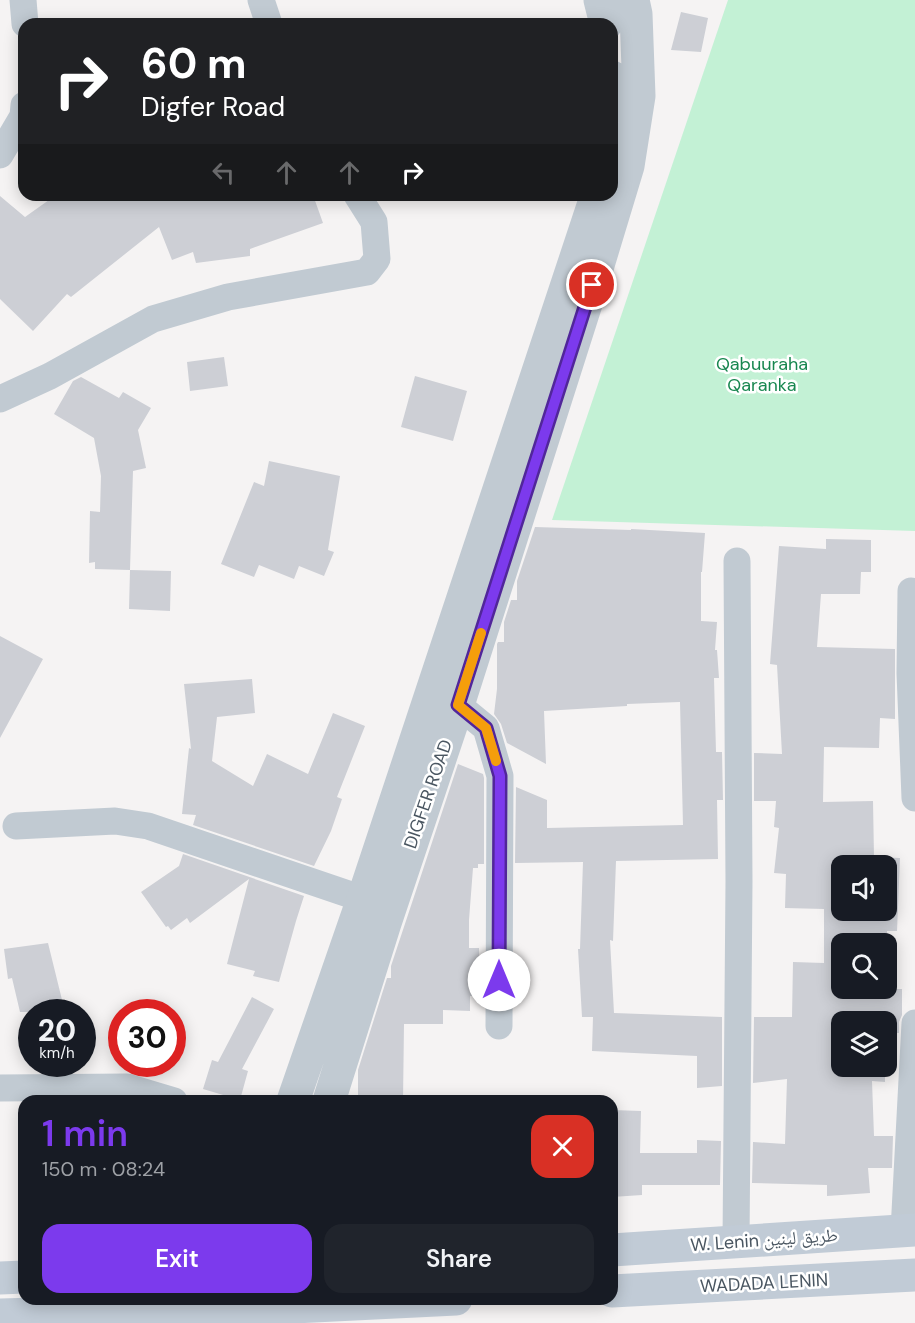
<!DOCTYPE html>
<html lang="en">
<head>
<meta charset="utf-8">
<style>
  :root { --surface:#171b24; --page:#20242c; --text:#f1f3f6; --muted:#9ea1a6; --accent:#7c3aed }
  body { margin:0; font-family:"DM Sans","Noto Naskh Arabic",sans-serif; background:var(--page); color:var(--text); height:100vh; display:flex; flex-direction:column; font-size:22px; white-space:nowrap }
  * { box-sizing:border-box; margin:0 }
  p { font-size:20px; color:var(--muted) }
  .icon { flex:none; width:33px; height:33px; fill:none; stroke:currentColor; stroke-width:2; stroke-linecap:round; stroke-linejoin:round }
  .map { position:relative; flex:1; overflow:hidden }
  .side { position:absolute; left:18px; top:1095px; width:600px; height:210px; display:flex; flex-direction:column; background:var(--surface); border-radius:18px; box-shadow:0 3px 15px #0003 }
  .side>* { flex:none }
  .guide { position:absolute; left:18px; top:18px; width:600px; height:183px; border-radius:18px; box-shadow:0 3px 15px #0003; background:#202124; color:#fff; overflow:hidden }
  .buttons { position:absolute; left:831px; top:855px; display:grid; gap:12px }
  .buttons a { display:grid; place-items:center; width:66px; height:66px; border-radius:12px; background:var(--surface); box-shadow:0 3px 15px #0003; font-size:30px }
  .speed { position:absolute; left:18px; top:999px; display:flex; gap:12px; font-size:30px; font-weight:700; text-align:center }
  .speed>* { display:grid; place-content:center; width:78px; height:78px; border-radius:50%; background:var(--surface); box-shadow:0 3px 15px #0003; line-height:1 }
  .speed small { font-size:15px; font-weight:400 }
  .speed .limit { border:9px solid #d22; background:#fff; color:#111 }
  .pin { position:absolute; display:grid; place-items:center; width:51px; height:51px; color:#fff; margin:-26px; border:3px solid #fff; border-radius:50%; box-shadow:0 2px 6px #0007 }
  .me { position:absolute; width:66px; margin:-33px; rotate:0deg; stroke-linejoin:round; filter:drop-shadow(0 0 4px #0008) }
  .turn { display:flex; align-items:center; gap:21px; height:126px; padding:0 24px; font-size:27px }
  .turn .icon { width:78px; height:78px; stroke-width:2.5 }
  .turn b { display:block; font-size:42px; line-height:51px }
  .lanes { display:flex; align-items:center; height:57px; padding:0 24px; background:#0003; justify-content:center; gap:30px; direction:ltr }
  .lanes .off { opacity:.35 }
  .round { display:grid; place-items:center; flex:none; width:63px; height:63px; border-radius:18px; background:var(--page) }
  .overview { display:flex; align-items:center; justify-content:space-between; height:102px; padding:0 24px }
  h1 { font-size:36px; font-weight:600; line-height:45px; color:var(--accent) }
  .action { display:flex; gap:12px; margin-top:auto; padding:12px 24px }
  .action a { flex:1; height:69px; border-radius:18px; background:var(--accent); color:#fff; font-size:24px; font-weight:600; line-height:69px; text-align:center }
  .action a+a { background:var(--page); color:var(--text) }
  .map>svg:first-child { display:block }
  .green { fill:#c3f1d5 }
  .building { fill:#cdcfd5; fill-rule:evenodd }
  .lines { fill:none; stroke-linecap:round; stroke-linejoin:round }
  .minor { stroke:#c1cad2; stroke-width:27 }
  .tertiary { stroke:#c1cad2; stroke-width:33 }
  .secondary { stroke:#c1cbd6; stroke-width:33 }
  .route-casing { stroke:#51269a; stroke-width:15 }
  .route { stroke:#7c3aed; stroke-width:10 }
  .slow { stroke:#f59e0b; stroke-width:10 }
  .labels { text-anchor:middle; stroke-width:5; stroke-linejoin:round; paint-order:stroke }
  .park-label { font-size:18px; fill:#17864f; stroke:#fff }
  .street-label { font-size:18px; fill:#4a5661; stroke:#fff }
</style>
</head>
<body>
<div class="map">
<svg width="915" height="1323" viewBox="0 0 915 1323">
  <rect width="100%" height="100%" fill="#f5f3f3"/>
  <path class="green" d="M728,0H915V531L552,520Z"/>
  <path class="building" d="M681,12L708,18L701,52L671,50Z
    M56,195H313L323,223L250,249V256L196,263L193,252L172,260L159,227L71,297L67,294L33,331L0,299V196L25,217Z
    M224,357L228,386L190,391L187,362Z
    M415,376L467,391L453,441L401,427Z
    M81,377L119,398L123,392L151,408L138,430L146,468L133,471L130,570L95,569V562L89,563L90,511L100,512L101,476L94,438L54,414L73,381Z
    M269,461L340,476L328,550L334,552L324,576L299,566L294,579L259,565L254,577L221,564L254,482L264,486Z
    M535,527L631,530V529L705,533L702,572H701V621L717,622L715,650H717L719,678H714L716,752H722L723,800H717L718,859L616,861L613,941L610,940L614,1013L722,1017V1086L697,1088V1056L592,1051L593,1017H582L578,949H580L583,862L515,863L516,787L547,800V828L683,825L680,702L627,704V706L544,711L546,764L507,743L501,724L494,714L497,689V644L498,642H504V622L511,600H517V581Z
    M826,539L871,540V572H861L860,594H821L817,647L895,649V719L880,718L879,748L824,747L823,802L873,801L874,857L900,858L897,931H887L888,989H902V1015L899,1022V1033H886V1022H842V1066H885V1082L872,1081L874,1136H893L892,1168H868L870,1193L827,1196V1185L752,1183L753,1142L785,1144L787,1079L753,1083L754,1017H792L793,962L824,963V909L785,908L786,874L774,873L779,828L774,827L776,801H754V753L782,754L777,665L770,664L779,546L826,549ZM842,866H886V910H842ZM842,944H886V988H842Z
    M130,570L171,571L170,611L129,609Z
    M0,636L43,659L0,738Z
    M252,679L255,713L217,717L212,761L253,786L267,754L308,774L333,713L365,726L337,797L342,799L331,831L314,866L193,825L196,815L182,814L189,748L191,749L184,684Z
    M458,764L483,774L484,778V864H478V868H473L469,920V948H479L480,996H470V1011L443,1010V1024H404L403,1101H358V1070L387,978H391V966Z
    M183,854L304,896L296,921L279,982L253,976L255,971L227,964L249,879L190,923L187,918L171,930L168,926L166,927L141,892L179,866Z
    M48,943L65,1012H20L12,978L8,979L4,949Z
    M252,997L274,1009L242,1069L248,1071L240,1100L203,1089L212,1060L218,1062Z
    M612,1110L641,1111L640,1153H697V1140L721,1141L720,1185H642V1195L612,1197Z"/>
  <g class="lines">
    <path class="minor" d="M23,0L25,24
      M261,0L269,24
      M0,155L23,116L24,105
      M0,399L50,376L153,319L228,297L367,272L377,259L374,222L357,195
      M911,591L910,673L915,798
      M458,705L486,728L500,776L499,1026
      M16,826L115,821L148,826L363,899
      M0,1088L127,1087L174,1101
      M904,1231L915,1023
      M736,1243L739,881L737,561"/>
    <path class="tertiary" d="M600,0L606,24
      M612,77V107
      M293,1101L363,899L596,197
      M329,1101L385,923L458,705L592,285L628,166L639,96L636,14L633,0"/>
    <path class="secondary" d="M612,1250L915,1230
      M0,1278L24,1277
      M612,1291L915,1275
      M0,1315L294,1307L456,1299"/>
  </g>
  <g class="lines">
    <g class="route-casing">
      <path id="route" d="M499,980L500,776L486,728L458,705L592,285"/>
    </g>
    <use href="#route" class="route"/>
    <path class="slow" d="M481,633L458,705L486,728L496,761"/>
  </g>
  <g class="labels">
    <g class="park-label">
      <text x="762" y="370">Qabuuraha<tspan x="762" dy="21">Qaranka</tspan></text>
    </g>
    <g class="street-label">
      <text transform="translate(428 794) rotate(-71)" y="6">DIGFER ROAD</text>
      <text transform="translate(764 1240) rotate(-4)" y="6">W. Lenin طريق لينين</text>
      <text transform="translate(764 1283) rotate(-3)" y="6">WADADA LENIN</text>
    </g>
  </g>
</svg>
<div class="buttons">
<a><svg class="icon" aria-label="sound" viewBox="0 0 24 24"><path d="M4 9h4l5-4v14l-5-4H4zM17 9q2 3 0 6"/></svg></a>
<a><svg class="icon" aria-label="search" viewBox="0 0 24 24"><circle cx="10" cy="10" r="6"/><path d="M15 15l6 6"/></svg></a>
<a><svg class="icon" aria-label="layers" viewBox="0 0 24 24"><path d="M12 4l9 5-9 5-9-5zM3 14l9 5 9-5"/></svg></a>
</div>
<div class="speed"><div>20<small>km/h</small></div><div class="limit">30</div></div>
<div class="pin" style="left:592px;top:285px;background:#d93025"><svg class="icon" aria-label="arrive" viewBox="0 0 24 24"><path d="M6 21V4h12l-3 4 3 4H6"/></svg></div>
<svg class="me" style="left:499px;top:980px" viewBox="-20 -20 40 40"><circle r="19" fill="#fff"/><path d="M0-13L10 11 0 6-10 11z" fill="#7c3aed"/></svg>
<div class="guide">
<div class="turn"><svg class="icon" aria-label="right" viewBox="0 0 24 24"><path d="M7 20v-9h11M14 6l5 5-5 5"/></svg><div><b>60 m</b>Digfer Road</div></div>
<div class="lanes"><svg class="icon off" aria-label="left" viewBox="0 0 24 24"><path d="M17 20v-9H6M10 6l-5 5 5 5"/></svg><svg class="icon off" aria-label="ahead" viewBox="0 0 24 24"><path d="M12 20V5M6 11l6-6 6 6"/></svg><svg class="icon off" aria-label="ahead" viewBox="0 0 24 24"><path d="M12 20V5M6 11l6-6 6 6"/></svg><svg class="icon" aria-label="right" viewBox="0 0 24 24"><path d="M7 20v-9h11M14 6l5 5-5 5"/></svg></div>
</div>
<section class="side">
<div class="overview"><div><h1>1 min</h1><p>150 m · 08:24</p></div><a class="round" style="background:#d93025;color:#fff"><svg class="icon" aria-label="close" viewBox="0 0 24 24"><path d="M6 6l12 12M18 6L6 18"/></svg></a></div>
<div class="action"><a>Exit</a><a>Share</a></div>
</section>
</div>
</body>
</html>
